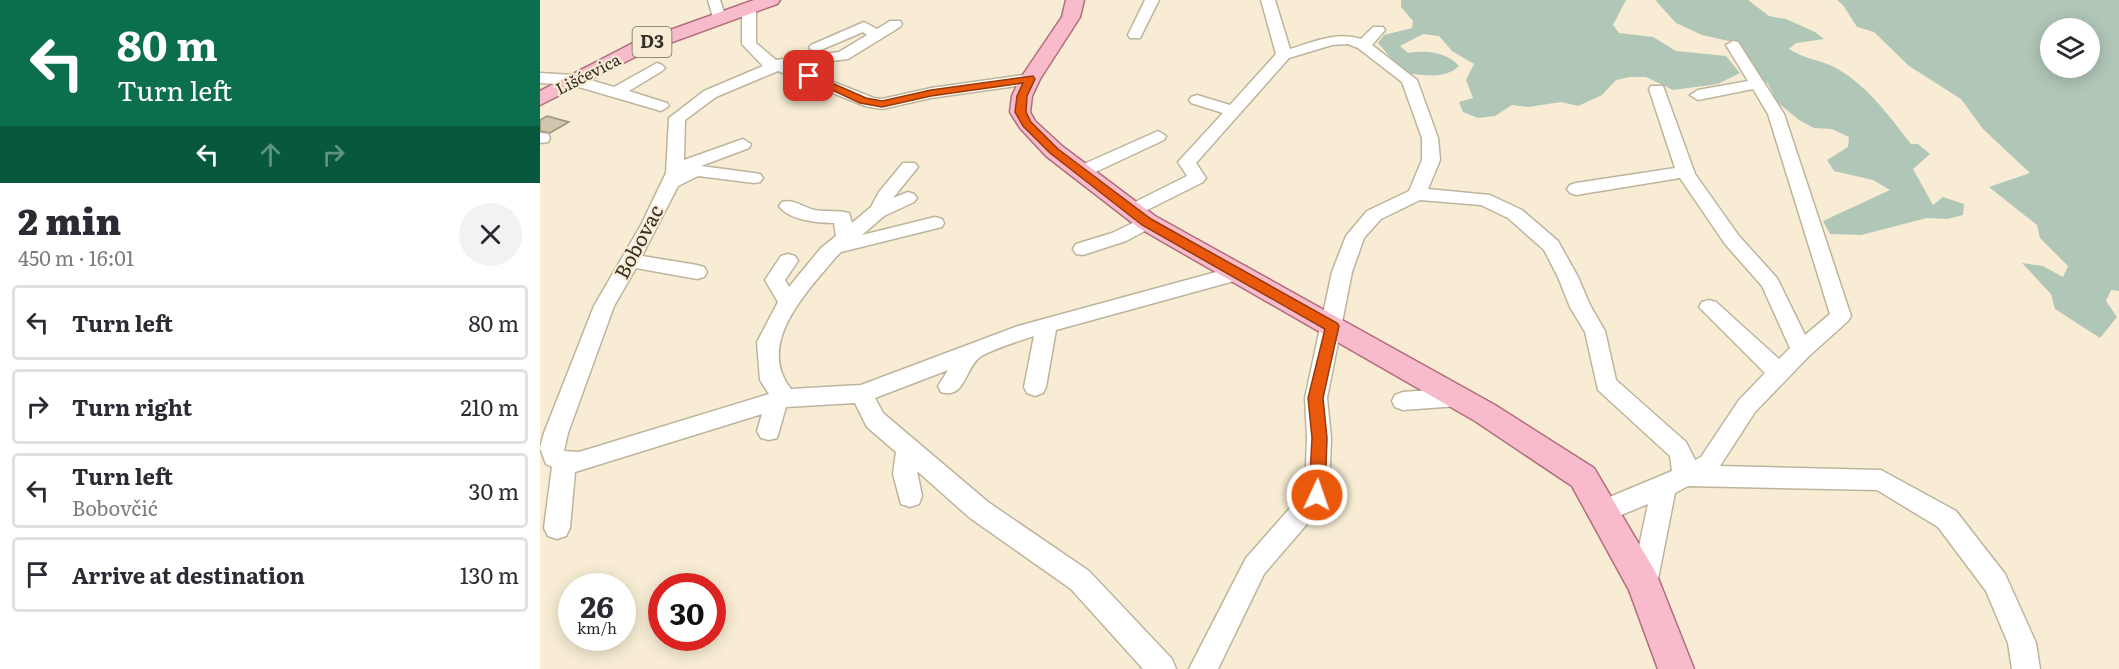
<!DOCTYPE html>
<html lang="en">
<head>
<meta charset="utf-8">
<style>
  :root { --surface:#fff; --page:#f2f2f3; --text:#2b2b33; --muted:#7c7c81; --line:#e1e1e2 }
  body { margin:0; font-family:Literata,serif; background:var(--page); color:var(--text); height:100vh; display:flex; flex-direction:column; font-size:22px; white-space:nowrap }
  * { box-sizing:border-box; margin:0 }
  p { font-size:20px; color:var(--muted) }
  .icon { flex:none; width:33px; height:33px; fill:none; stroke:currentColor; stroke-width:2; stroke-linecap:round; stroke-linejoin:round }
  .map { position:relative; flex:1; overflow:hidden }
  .details { display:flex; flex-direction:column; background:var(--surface); width:540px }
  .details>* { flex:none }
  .top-card { background:#0b6e4f; color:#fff; overflow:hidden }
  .tools { position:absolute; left:1500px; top:18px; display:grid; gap:12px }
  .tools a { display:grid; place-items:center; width:60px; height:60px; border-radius:50%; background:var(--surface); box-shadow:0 3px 15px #0003; font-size:30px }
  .speed { position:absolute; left:18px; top:573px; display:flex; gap:12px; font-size:30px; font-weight:700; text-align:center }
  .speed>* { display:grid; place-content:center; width:78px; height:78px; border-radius:50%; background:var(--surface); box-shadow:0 3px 15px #0003; line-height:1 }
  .speed small { font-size:15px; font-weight:400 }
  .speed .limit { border:9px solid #d22; background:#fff; color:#111 }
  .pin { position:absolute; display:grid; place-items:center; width:51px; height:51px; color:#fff; margin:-26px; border-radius:12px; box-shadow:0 3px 9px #0006 }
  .me { position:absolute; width:66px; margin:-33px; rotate:3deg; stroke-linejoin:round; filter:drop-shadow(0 0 4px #0008) }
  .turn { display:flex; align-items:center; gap:21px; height:126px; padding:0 18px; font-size:27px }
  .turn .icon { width:78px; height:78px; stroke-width:2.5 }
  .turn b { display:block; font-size:42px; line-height:51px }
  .lanes { display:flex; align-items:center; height:57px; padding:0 18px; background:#0003; justify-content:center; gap:30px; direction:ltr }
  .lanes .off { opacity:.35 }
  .round { display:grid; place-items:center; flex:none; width:63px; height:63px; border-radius:32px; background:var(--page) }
  .overview { display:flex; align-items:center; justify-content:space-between; height:102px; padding:0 18px }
  h1 { font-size:36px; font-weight:800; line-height:45px }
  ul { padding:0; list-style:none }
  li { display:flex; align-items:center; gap:18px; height:75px; margin:0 12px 9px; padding:0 6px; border:3px solid var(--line); border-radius:6px }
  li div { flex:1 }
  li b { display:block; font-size:22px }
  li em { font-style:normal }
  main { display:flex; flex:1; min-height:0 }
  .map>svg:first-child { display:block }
  .green { fill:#b0c6b7; fill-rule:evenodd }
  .building { fill:#d0c6ae; stroke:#9b917b; stroke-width:1.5 }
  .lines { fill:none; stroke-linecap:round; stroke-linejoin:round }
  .minor-casing { stroke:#beb49c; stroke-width:3 }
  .major-casing { stroke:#b16d7c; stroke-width:3 }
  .minor { fill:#fff; fill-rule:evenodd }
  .major { fill:#f8bbcc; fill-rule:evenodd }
  .route { fill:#ea580c; stroke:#983908; stroke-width:1.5 }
  .labels { text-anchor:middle; stroke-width:4.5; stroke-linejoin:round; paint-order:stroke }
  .far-street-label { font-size:16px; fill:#353128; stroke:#f8edd4 }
  .shield { fill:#f8edd4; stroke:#70695c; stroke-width:1.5 }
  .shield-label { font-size:18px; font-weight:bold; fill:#353128 }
  .street-label { font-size:20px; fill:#353128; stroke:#f8edd4 }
</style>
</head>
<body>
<main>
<section class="details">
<div class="top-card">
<div class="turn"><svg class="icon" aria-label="left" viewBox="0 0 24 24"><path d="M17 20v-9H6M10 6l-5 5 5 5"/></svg><div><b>80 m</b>Turn left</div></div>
<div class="lanes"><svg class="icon" aria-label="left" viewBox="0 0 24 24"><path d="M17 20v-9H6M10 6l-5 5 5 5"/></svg><svg class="icon off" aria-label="ahead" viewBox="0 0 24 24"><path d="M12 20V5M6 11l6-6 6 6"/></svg><svg class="icon off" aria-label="right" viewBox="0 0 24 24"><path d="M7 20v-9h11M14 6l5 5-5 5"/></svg></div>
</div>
<div class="overview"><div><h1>2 min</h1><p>450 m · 16:01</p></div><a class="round"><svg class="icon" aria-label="close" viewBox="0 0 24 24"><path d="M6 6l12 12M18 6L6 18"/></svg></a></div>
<ul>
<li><svg class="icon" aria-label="left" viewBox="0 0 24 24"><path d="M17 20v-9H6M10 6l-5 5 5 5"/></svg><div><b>Turn left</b></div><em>80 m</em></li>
<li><svg class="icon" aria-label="right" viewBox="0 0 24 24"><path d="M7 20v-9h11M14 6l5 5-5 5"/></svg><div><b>Turn right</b></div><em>210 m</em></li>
<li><svg class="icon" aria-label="left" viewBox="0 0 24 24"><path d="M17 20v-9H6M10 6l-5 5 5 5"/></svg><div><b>Turn left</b><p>Bobovčić</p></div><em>30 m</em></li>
<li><svg class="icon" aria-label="arrive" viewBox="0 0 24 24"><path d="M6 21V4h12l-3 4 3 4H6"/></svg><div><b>Arrive at destination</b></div><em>130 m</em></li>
</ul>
</section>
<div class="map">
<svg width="1579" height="669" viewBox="0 0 1579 669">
  <rect width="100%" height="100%" fill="#f8edd4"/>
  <path class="green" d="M861,0H1086L1073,25L1079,33L1113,37L1136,51L1186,56L1200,73L1178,84L1133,90L1106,77H1090L1076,80L1062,95L1038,106L1021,102L989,107L972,105L955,116L938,118L923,112L919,102L933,98L926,80L934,64L912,51L899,36L883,34L860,46L868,53C886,50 907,52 919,66C904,80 884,75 864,73L838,43L844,35L872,28L873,21L861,7Z
    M1117,0H1208L1229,16L1246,19L1275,32L1284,39L1256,43L1249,49C1264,59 1281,60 1296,68C1328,86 1349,116 1371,144H1378L1390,154L1373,169L1393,205L1403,197L1424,204L1423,215L1407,219L1387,218L1321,235L1290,234L1283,221L1350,190L1333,180L1294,171L1287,160L1308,147L1309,137L1292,129L1274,128L1259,120L1237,102L1228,84L1196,58L1193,42L1162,35L1136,23L1116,1Z
    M1297,0H1579V291L1571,290L1566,301L1577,317L1560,338L1515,309L1511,294L1482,263L1503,266L1523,277L1528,266L1500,238L1497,225L1449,187L1490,173L1443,129L1421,99L1369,66L1334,32L1317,27L1303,5ZM1510,28H1550V68H1510Z"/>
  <path class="building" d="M7,116L29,122L10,133L0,131V120Z"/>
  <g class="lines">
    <g class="minor-casing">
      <path id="minor" d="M168,0H180L186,18L184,21H174Z
        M605,0H619L600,38H590L588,35Z
        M721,0H735L750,49C773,42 797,31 821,39L833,27H843L845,30L832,45L877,80L898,138L900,160L888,189L950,195L982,210L1018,241L1038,277L1050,305L1065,331L1076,380L1146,442L1155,460L1161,457L1199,400L1225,373L1159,307L1162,302L1169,300L1176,302L1239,359L1250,348L1222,286L1185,244L1140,178L1036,195L1030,193L1027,189L1030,185L1036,183L1135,168L1109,89L1111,86H1123L1155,174L1199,236L1237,278L1265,335L1290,314L1228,114L1213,89L1158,100L1150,95L1158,90L1208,81L1186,45L1193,41L1198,42L1244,114L1311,316L1308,321L1269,356L1215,412L1180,466L1341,470L1416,511L1465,574L1496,643L1500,669H1472L1468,643L1446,591L1398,527L1337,490L1148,486L1135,493L1117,584L1113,593L1104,596L1095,593L1091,584L1108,504L1062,523L1053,520L1050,512L1053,504L1132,471L1130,456L1058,390L1045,332L1030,307L1018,277L1004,250L968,218L941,205L880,200L841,219L824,238L812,272L787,398L791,438L789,495L786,502L724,574L678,669H649L706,558L765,491L767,438L765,398L792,272L806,236L827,211L869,191L882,160V138L862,82L818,48L808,44L792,45L749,58L656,163L666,178L663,182L599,214H587L584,210L587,206L647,176L638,162L683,113L651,103L649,100L651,97L657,95L690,105L736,54Z
        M209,3L216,7V43L236,60L299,52L327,35L323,32L276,52L269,48L271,45L324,22L337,29L350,21H360L362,24L360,27L308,59L253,66L334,98L342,99L391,88L490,74L498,79L490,84L391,98L342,109L325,106L238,71L176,97L145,120L144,160L203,139L211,144L209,148L161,166L214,173L220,174L223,178L220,182L214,183L158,176L138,186L102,256L157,265L164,267L167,272L164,277L157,279L96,268L74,306L28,433L24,451L39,452L229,394L220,380L217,342L238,302L225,280L241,256L248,254L255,256L258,261L245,280L249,287L281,248L296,236L294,223C278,223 248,220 239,206L242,202C254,199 263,207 274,210C286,212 297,210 309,213L312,223L331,207L339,192L363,163H375L378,167L353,198L368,192L374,194L377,198L374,202L344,216L322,235L395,217L402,219L404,223L402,227L301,252L295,258C267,292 215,344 251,389L321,385L478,326L698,266L705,268L708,273L705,278L516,330L506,387L503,393L495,396L487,393L484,387L494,336C482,340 450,350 440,357C425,368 425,400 401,392L398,386L408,370L335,398L343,413L448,502L549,571L632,659L636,669H603L531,589L430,518L377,471L382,496L379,504L370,507L361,504L353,474L356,452L327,427L315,403L246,407L237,438L229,440L221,438L217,431L222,414L35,472L30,528L26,536L17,539L8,536L4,528L12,467L6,464L0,448L4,433L54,306L101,225L126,173L129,118L164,91L223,66L202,44V7Z
        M117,63L122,65L125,68L122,71L89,91L127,103L129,106L121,111L32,85L0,83V73L33,75L74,87Z
        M618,131L626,136L624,140L547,176H535L532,172L535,168Z
        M0,133L8,134L10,138L8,142L0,143Z
        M607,216L614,218L616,222L614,226L586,241L543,255L536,254L533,249L536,244L572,233Z
        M918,388L926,391L929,397L926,403L918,406L863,410L855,407L852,401L855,395L863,392Z"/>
    </g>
    <g class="major-casing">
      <path id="major" d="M214,0H240L237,4L105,52L0,105V91L91,44Z
        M526,0H544L540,17L500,79L492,96L490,112L495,121L522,146L615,216L955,405L1054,468L1116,573L1154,669H1118L1089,590L1032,486L935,421L599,228L506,156L480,128L470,112L472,96L480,79L522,17Z"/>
    </g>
    <use href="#minor" class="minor"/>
    <use href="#major" class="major"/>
  </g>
  <path class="route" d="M269,73L326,98L342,101L391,90L493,76L495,79L487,96L486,112L491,122L518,149L611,219L797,323L799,326L783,398L787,438L785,495L782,500L777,502L771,500L769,495L772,438L768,398L785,329L602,225L510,153L483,126L475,112L477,96L483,83L391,96L342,107L320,103L266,78L264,76Z"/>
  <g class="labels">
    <g class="far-street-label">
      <text transform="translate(48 74) rotate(-27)" y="6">Lišćevica</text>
    </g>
    <rect class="shield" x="92.5" y="27" width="39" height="30" rx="4.5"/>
    <g class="shield-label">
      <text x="112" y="48">D3</text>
    </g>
    <g class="street-label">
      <text transform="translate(99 242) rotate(-62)" y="7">Bobovac</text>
    </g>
  </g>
</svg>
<div class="tools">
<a><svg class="icon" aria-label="layers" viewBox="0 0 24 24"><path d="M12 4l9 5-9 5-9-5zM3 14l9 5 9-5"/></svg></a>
</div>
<div class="speed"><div>26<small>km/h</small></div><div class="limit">30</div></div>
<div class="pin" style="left:269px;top:76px;background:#d93025"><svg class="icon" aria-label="arrive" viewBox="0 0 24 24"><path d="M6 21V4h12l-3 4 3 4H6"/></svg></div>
<svg class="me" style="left:777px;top:495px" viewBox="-20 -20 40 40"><circle r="17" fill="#ea580c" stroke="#fff" stroke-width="3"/><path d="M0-11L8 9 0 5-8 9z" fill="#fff"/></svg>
</div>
</main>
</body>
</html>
